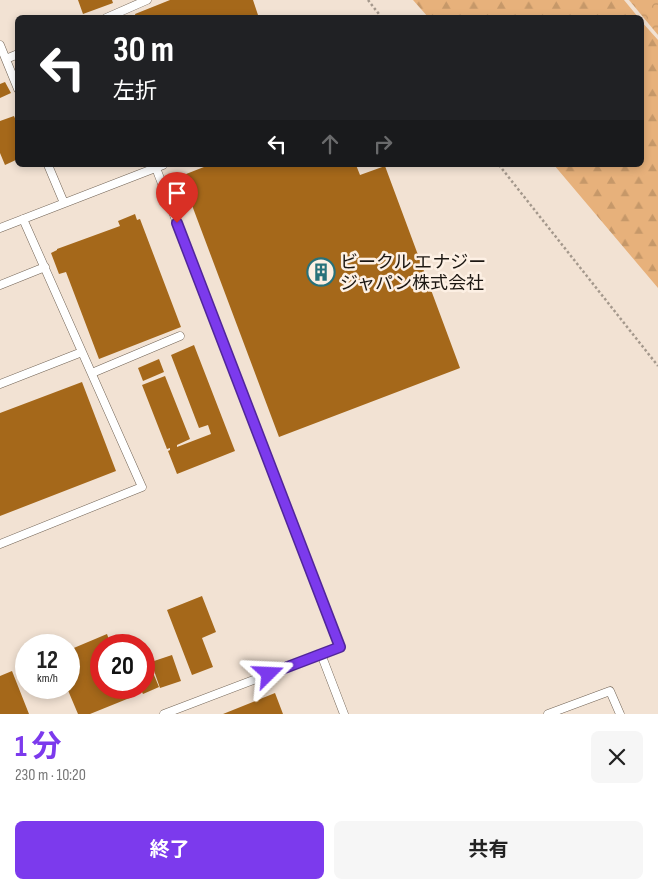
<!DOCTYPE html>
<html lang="ja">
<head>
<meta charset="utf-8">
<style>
  :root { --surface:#fff; --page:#f6f6f6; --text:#222; --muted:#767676; --accent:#7c3aed }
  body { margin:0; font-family:"Sofia Sans Condensed","Noto Sans JP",sans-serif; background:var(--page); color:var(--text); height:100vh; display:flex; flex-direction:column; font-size:19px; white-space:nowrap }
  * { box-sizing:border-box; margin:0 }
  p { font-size:16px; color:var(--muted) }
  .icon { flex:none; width:28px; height:28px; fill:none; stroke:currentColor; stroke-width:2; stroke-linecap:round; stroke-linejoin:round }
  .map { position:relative; height:714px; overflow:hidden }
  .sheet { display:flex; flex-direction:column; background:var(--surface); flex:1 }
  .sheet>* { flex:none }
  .guide { position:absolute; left:15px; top:15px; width:629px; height:152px; border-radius:8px; box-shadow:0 2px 8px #0003; background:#202124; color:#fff; overflow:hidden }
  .speed { position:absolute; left:15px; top:634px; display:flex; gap:10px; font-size:25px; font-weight:700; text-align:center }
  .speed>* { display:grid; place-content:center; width:65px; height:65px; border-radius:50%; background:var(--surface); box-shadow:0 2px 8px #0003; line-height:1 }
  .speed small { font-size:12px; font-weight:400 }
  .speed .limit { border:8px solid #d22; background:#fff; color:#111 }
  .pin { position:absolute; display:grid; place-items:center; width:42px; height:42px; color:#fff; margin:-51px -21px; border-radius:50% 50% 50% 0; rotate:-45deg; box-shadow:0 0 5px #0007 }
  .pin .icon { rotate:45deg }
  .me { position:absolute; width:55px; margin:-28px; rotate:69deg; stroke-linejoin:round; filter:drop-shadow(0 0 4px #0008) }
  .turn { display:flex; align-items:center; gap:18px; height:105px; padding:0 15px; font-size:22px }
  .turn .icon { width:65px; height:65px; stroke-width:2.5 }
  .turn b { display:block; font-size:35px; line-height:42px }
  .lanes { display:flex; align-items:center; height:48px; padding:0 15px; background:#0003; justify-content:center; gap:25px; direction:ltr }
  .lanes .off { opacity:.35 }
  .round { display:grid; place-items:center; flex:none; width:52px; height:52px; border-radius:8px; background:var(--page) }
  .overview { display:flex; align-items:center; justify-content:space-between; height:85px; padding:0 15px }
  h1 { font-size:30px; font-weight:700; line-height:38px; color:var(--accent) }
  .button { display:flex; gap:10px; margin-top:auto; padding:10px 15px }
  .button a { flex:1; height:58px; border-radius:8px; background:var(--accent); color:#fff; font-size:20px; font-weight:700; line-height:58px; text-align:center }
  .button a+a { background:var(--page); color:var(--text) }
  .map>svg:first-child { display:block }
  .forest { fill:url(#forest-firs) }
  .park { fill:url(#park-crowns) }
  .building { fill:#a5681a }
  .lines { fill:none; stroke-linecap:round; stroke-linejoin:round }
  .service-casing { stroke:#716355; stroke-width:9 }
  .path { stroke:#a4988c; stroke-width:2.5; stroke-dasharray:2.5 2.5; stroke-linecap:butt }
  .service { stroke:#fff; stroke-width:8 }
  .route-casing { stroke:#51269a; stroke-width:12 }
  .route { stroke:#7c3aed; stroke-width:9 }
  .labels { text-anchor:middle; stroke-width:5; stroke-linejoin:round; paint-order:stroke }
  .poi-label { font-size:18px; fill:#1c1712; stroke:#fdf0e4; text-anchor:start }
</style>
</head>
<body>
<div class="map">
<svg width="658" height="714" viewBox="0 0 658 714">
  <defs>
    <pattern id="forest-firs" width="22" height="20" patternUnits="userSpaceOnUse" patternTransform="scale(1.25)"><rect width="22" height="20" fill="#e7b17b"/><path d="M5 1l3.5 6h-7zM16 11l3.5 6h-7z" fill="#c69869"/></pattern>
    <pattern id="park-crowns" width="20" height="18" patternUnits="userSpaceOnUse" patternTransform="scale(1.25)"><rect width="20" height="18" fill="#e7b17b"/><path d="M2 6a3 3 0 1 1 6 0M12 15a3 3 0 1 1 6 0" fill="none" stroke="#c69869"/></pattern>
  </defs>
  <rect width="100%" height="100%" fill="#f2e2d3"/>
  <path class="forest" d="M413,0H624L638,17H428Z
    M641,21L658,40V288L554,165H641Z"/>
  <path class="park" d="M629,0H658V35Z"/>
  <path class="building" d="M78,0H112L113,3L83,14Z
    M170,0H253L259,18H136L135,14Z
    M5,82L11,93L0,98V84Z
    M14,116L18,125V159L5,165L0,153V121Z
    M209,165H356L360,175L385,166L460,368L279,437L181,176Z
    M135,214L137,220L140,219L181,327L99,359L66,272L59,274L51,253L57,250V249L120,226L118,221Z
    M194,345L235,451L177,474L168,451L170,450V448L167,449L142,385L165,376L190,439L177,445V447L211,434L208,425L199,428L171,355Z
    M159,359L164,372L143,381L138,368Z
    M82,382L116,471L0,516V413Z
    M202,596L216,632L202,638L213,667L192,675L167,610Z
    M107,634L111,645H101V688H128L132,697L90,714H78L67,688H69V650Z
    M172,655L181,681L160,688L151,662Z
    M149,663L159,687L143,694L140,688H144V665Z
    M12,671L29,714H0V676Z
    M275,693L283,714H223Z"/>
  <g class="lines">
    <g class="service-casing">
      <path id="service" d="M106,18L147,0
        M0,45L18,89
        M6,59L18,54
        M48,165L64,203
        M156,168L340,647L164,714
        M0,228L163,165
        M0,285L45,267
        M92,373L180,336
        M0,384L82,352
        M0,544L142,487L23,219
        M321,654L344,714
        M548,714L610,691L620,714"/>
    </g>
    <path class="path" d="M368,0L382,18
      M499,165L658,366"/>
    <use href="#service" class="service"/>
  </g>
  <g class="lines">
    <g class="route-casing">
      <path id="route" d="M177,223L340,647L269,674"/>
    </g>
    <use href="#route" class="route"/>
  </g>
  <defs>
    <g id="building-ring" transform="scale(1.4375)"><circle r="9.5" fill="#fdf0e4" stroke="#28717a" stroke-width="1.5"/><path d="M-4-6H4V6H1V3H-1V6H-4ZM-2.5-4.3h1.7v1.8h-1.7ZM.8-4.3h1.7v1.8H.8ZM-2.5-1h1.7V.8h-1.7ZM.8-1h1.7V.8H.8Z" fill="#28717a"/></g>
  </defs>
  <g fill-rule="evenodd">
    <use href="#building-ring" x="321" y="272"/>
  </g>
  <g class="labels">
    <g class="poi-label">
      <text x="340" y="268">ビークル エナジー<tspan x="340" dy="21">ジャパン株式会社</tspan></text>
    </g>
  </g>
</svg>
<div class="speed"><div>12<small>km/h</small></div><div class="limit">20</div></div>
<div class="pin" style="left:177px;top:223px;background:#d93025"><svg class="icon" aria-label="arrive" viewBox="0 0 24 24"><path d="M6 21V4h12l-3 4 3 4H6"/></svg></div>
<svg class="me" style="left:269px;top:674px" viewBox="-20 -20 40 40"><path d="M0-17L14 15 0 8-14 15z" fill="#7c3aed" stroke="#fff" stroke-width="4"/></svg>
<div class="guide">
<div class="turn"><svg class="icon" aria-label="left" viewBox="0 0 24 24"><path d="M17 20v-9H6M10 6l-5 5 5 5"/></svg><div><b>30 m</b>左折</div></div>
<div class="lanes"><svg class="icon" aria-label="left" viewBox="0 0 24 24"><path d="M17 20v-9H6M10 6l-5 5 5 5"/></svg><svg class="icon off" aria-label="ahead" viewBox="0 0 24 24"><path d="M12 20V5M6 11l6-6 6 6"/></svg><svg class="icon off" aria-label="right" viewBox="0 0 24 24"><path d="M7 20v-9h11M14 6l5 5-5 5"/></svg></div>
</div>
</div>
<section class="sheet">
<div class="overview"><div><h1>1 分</h1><p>230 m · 10:20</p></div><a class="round"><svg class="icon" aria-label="close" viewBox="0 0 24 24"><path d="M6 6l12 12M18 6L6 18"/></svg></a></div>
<div class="button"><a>終了</a><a>共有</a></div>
</section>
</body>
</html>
